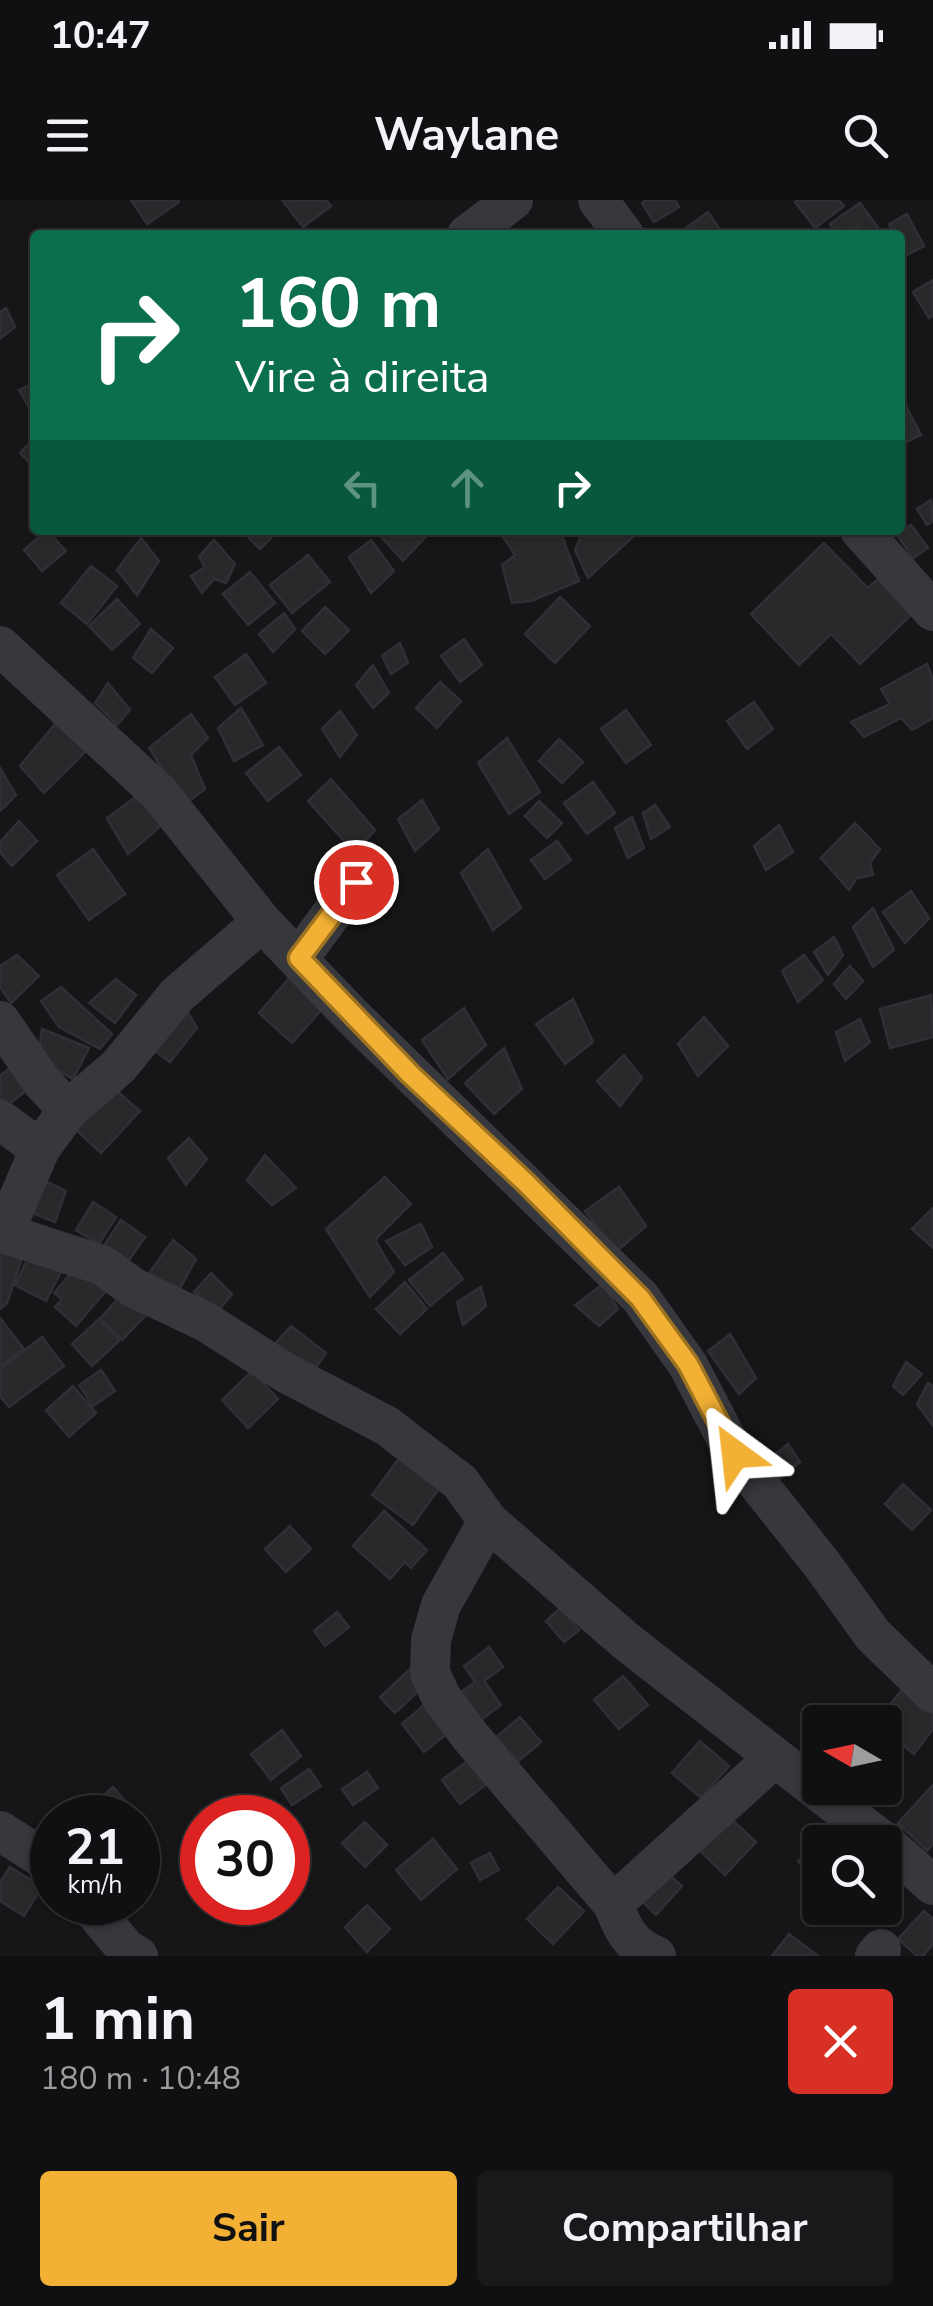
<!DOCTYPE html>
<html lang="pt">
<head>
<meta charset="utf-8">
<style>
  :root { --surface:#101012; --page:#19191b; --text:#f1f3f6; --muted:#9c9d9f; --line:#303032; --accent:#f2b134 }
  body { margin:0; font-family:"Nunito Sans",sans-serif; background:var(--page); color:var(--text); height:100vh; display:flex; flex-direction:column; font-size:38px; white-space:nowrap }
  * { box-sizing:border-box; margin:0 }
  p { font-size:32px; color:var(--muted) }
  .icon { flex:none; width:55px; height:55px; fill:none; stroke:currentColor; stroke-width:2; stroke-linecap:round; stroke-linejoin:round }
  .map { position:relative; height:1756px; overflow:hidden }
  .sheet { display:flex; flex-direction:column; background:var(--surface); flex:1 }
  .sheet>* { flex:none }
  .banner { position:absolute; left:30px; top:30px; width:875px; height:305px; border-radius:10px; box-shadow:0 2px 8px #0004,0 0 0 2px var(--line); background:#0b6e4f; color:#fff; overflow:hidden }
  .needle { width:65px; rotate:279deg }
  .fabs { position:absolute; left:802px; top:1505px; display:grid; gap:20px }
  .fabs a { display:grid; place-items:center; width:100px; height:100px; border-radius:10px; background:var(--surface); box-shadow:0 2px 8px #0004,0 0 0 2px var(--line); font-size:50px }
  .speed { position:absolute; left:30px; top:1595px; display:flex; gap:20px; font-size:50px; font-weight:700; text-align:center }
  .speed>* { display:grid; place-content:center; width:130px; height:130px; border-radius:50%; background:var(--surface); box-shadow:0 2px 8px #0004,0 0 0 2px var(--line); line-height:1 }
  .speed small { font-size:25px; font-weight:400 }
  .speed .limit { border:15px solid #d22; background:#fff; color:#111 }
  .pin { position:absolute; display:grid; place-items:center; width:85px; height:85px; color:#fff; margin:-42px; border:5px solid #fff; border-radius:50%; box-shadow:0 2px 10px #0007 }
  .me { position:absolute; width:110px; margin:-55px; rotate:330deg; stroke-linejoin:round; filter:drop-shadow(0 0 8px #0008) }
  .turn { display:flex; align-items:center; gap:35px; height:210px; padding:0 40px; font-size:45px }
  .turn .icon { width:130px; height:130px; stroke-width:2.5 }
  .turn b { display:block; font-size:70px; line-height:85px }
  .lanes { display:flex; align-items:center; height:95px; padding:0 40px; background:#0003; justify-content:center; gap:50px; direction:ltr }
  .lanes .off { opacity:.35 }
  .round { display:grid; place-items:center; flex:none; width:105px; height:105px; border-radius:10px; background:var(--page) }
  .summary { display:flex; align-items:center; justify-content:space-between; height:170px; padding:0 40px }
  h1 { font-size:60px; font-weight:700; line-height:75px }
  .button { display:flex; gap:20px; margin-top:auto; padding:20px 40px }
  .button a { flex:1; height:115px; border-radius:10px; background:var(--accent); color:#111; font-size:40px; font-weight:700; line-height:115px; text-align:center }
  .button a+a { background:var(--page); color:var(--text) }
  .status { display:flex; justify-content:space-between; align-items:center; height:70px; padding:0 50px; background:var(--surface); direction:ltr }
  .status svg { height:28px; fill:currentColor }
  header { display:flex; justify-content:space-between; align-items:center; height:130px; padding:0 40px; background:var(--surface); font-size:45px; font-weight:700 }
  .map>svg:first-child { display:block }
  .building { fill:#29292c; stroke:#303034; stroke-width:2.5 }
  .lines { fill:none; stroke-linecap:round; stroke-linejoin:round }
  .minor { stroke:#37383d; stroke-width:40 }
  .route-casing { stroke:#9d7322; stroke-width:25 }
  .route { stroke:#f2b134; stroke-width:18 }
</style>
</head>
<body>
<div class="status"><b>10:47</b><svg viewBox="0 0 49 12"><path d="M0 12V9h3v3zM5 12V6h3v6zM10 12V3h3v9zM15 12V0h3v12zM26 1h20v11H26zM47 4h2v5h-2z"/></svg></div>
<header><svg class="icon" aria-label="menu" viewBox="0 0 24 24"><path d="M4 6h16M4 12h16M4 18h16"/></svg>Waylane<svg class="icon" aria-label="search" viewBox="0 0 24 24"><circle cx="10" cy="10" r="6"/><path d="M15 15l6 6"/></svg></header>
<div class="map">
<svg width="933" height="1756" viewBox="0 0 933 1756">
  <rect width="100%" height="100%" fill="#161618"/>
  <path class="building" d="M131,0H178L179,2L147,24Z
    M282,0H326L331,6L303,27Z
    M646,0H675L679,7L654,22L642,3Z
    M798,0H839L844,6L815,28L795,2Z
    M860,3L879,29L870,35H863L857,26L845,35H837L830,24Z
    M708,12L724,35H686L683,30Z
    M907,14L924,46L905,56L900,46V35H894L889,24Z
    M933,80V116L929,118L913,92Z
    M6,108L15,127L0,139V112Z
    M35,183V206L30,209L19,190Z
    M906,206L921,235L900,245V209Z
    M35,238V268L20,253Z
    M931,300L933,321L927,325L917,309Z
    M911,325L928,348L913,358L897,335Z
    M47,330L66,351L42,371L24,350Z
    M241,330H279L260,349Z
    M375,330H432L403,361Z
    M514,330H542L543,334L560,331L579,381L531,401L512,403L502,365L515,355L503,337Z
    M583,330H632L635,335L588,378L575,350Z
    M141,338L159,361L137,395L117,370Z
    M214,340L235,364L226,383L214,379L202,393L191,376L205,367L199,357Z
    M371,340L394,371L371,393L349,357Z
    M824,343L868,388L878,379L911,415L860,464L831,434L799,465L751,414Z
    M308,355L330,382L292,413L270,385Z
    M91,366L117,386L87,424L61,403Z
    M250,372L275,403L248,425L223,394Z
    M560,397L590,426L555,463L525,434Z
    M117,399L140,424L112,450L89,426Z
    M325,407L349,430L325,454L302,431Z
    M284,413L295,429L273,452L259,434Z
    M151,429L173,448L152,473L133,458Z
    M464,439L482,465L460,482L441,456Z
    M400,443L408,463L391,474L382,456Z
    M246,454L266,483L235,505L215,477Z
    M927,464L933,480V518L912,530L901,518L864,537L851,522L890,504L881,489Z
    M373,465L389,493L373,508L356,485Z
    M440,482L461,501L437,528L416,508Z
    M108,483L130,510L117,525L95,503Z
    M754,502L773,529L747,549L727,521Z
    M241,508L263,545L234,561L218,528Z
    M626,510L651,545L626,563L601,529Z
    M340,511L357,535L340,557L322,529Z
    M191,514L208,538L191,555L205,589L185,604L149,548Z
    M55,524L86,551L44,593L20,566Z
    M507,538L540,592L509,614L478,563Z
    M559,539L583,562L562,583L539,561Z
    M279,547L301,575L268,601L246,573Z
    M0,568L16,595L0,611Z
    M331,579L375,630L355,653L308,601Z
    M593,582L615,613L587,634L564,603Z
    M137,596L163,624L128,654L107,618Z
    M422,600L439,629L415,651L398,619Z
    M539,601L562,623L547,638L525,616Z
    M655,605L670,627L651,639L643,613Z
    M632,617L644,648L628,658L615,628Z
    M19,621L37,641L12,666L0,652V642Z
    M855,623L880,649L870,663L873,675L857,678L849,690L821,658Z
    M779,625L793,652L766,670L754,646Z
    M557,641L571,660L545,679L531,660Z
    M93,649L125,694L89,720L57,675Z
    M488,649L521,708L493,730L461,673Z
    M911,691L929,718L905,743L883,712Z
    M873,708L894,750L873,767L853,727Z
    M834,737L843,755L828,775L814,752Z
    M17,755L39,776L11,803L0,787V766Z
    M804,755L823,780L798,802L782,771Z
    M850,766L863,781L846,799L834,784Z
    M290,777L323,808L292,843L259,813Z
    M116,779L136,795L115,823L89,803Z
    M61,787L112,834L100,849L59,827L41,801Z
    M931,795L933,837L890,848L880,809Z
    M180,799L197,828L170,862L144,843Z
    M573,799L593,842L565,864L536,824Z
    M464,808L486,845L448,879L422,840Z
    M704,817L728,846L698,876L678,844Z
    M860,819L870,842L845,861L836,832Z
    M42,829L89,848L73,879L38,859Z
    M504,848L522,889L494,914L465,883Z
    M624,855L642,878L620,906L597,881Z
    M12,866L27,890L8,905L0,898V876Z
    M110,885L140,911L101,953L73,927Z
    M189,938L207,959L186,985L168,958Z
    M265,955L296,988L272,1005L247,980Z
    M34,975L66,991L55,1022L20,1008Z
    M385,977L411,1004L375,1040L394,1072L370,1097L326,1029Z
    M619,987L646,1026L616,1052L585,1011Z
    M93,1002L116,1017L99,1044L76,1030Z
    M933,1008V1048L912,1029Z
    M121,1020L145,1037L125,1066L101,1050Z
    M421,1024L432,1047L405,1065L386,1041Z
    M173,1040L196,1059L178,1092L149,1073Z
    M0,1048L22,1058L7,1103L0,1109Z
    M31,1052L63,1068L46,1101L15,1085Z
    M443,1053L463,1079L430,1106L409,1080Z
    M79,1064L115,1080L76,1126L55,1107L62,1099L54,1093Z
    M211,1073L232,1094L218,1111L194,1092Z
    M405,1082L427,1109L400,1134L376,1109Z
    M603,1084L618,1109L599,1126L575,1105Z
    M481,1087L486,1106L463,1125L457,1102Z
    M123,1093L146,1115L122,1140L100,1119Z
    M0,1118L24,1149L0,1166Z
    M99,1119L119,1141L92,1166L72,1144Z
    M291,1126L326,1153L312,1173L271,1148Z
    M730,1134L756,1178L739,1194L708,1151Z
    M42,1137L64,1166L9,1207L0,1196V1169Z
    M906,1162L922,1174L903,1195L893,1186Z
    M101,1170L115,1191L93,1206L79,1185Z
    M252,1171L278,1199L248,1228L222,1200Z
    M928,1183L933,1186V1226L917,1204Z
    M73,1186L96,1213L69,1237L46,1210Z
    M788,1244L800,1262L776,1282L763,1263Z
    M400,1257L440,1287L413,1325L372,1295Z
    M903,1284L931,1310L912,1330L885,1304Z
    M384,1311L427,1350L411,1368L405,1362L390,1379L353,1346Z
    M290,1326L311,1349L286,1372L265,1349Z
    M560,1408L579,1430L564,1442L546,1421Z
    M337,1412L349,1427L325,1446L314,1431Z
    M489,1447L503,1467L484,1481L501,1505L473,1526L460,1493L475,1482L464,1466Z
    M411,1468L426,1484L395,1513L380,1497Z
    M623,1476L648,1505L619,1529L594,1500Z
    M904,1487L933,1509V1529L914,1554L885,1532V1522H876Z
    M430,1500L453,1529L424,1552L402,1524Z
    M520,1517L541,1542L515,1564L494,1539Z
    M282,1530L301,1556L271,1580L251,1554Z
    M700,1541L729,1566L701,1598L672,1573Z
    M470,1559L488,1583L460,1604L442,1580Z
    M309,1569L321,1586L292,1605L281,1588Z
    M367,1572L378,1588L353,1605L342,1589Z
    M933,1585V1644L927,1651L898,1623Z
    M113,1587L126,1602L110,1618H100L91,1607Z
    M727,1615L756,1642L725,1675L697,1648Z
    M365,1622L387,1645L365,1667L342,1643Z
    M834,1626L849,1642H820V1683L798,1661Z
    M433,1639L457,1669L421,1700L396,1670Z
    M490,1653L499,1670L480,1680L471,1663Z
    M10,1667L42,1687L24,1716L0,1701V1682Z
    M665,1671L682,1686L656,1715L640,1699Z
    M885,1674L898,1686L885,1699Z
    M558,1687L584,1711L553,1744L527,1719Z
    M367,1705L390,1729L367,1752L345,1727Z
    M924,1711L933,1719V1744L923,1756H917L898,1739Z
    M789,1734L818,1756H772Z"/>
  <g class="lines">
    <path class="minor" d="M598,0L624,35
      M467,35L513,0
      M860,330L933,411
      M0,446L159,593L262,722L354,818L640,1097L688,1165L735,1255L821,1363L873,1435L933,1493
      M299,758L355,682
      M0,821L42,882L68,910L40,949L4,1033
      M68,910L119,866L177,795L262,722
      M0,920L40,949
      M0,1032L102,1065L134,1088L206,1122L286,1173L387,1226L460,1282L488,1321L627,1442L884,1642
      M488,1321L441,1405L431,1440L430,1473L441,1497L470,1536L613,1704C623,1730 630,1745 656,1756
      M0,1631L41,1657L52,1668
      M885,1643L933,1685
      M87,1702L126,1749L138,1756
      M613,1704L773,1559
      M875,1756L881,1749"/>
  </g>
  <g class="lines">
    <g class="route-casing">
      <path id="route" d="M356,682L299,758L410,874L525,982L640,1098L688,1164L735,1254"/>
    </g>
    <use href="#route" class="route"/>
  </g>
</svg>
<div class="fabs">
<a><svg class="needle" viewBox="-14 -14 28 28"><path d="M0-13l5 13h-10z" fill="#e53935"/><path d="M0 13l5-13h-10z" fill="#9c9d9f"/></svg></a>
<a><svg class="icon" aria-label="search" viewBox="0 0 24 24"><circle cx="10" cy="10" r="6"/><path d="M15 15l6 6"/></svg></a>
</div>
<div class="speed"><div>21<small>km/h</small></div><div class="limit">30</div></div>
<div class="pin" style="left:356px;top:682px;background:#d93025"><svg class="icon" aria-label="arrive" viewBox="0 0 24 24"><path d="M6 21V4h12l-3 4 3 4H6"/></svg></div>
<svg class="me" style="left:735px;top:1254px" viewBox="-20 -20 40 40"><path d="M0-17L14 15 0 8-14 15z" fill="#f2b134" stroke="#fff" stroke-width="4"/></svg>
<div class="banner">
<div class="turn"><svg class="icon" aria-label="right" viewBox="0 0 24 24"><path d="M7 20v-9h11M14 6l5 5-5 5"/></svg><div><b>160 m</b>Vire à direita</div></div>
<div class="lanes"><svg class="icon off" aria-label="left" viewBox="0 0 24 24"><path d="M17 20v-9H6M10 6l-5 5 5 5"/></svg><svg class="icon off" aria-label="ahead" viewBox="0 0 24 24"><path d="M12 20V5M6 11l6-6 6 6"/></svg><svg class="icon" aria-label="right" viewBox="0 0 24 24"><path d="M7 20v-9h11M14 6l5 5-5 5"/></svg></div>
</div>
</div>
<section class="sheet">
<div class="summary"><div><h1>1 min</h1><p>180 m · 10:48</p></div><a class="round" style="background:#d93025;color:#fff"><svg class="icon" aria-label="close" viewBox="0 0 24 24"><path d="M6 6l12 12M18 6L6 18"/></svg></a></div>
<div class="button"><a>Sair</a><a>Compartilhar</a></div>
</section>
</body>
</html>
